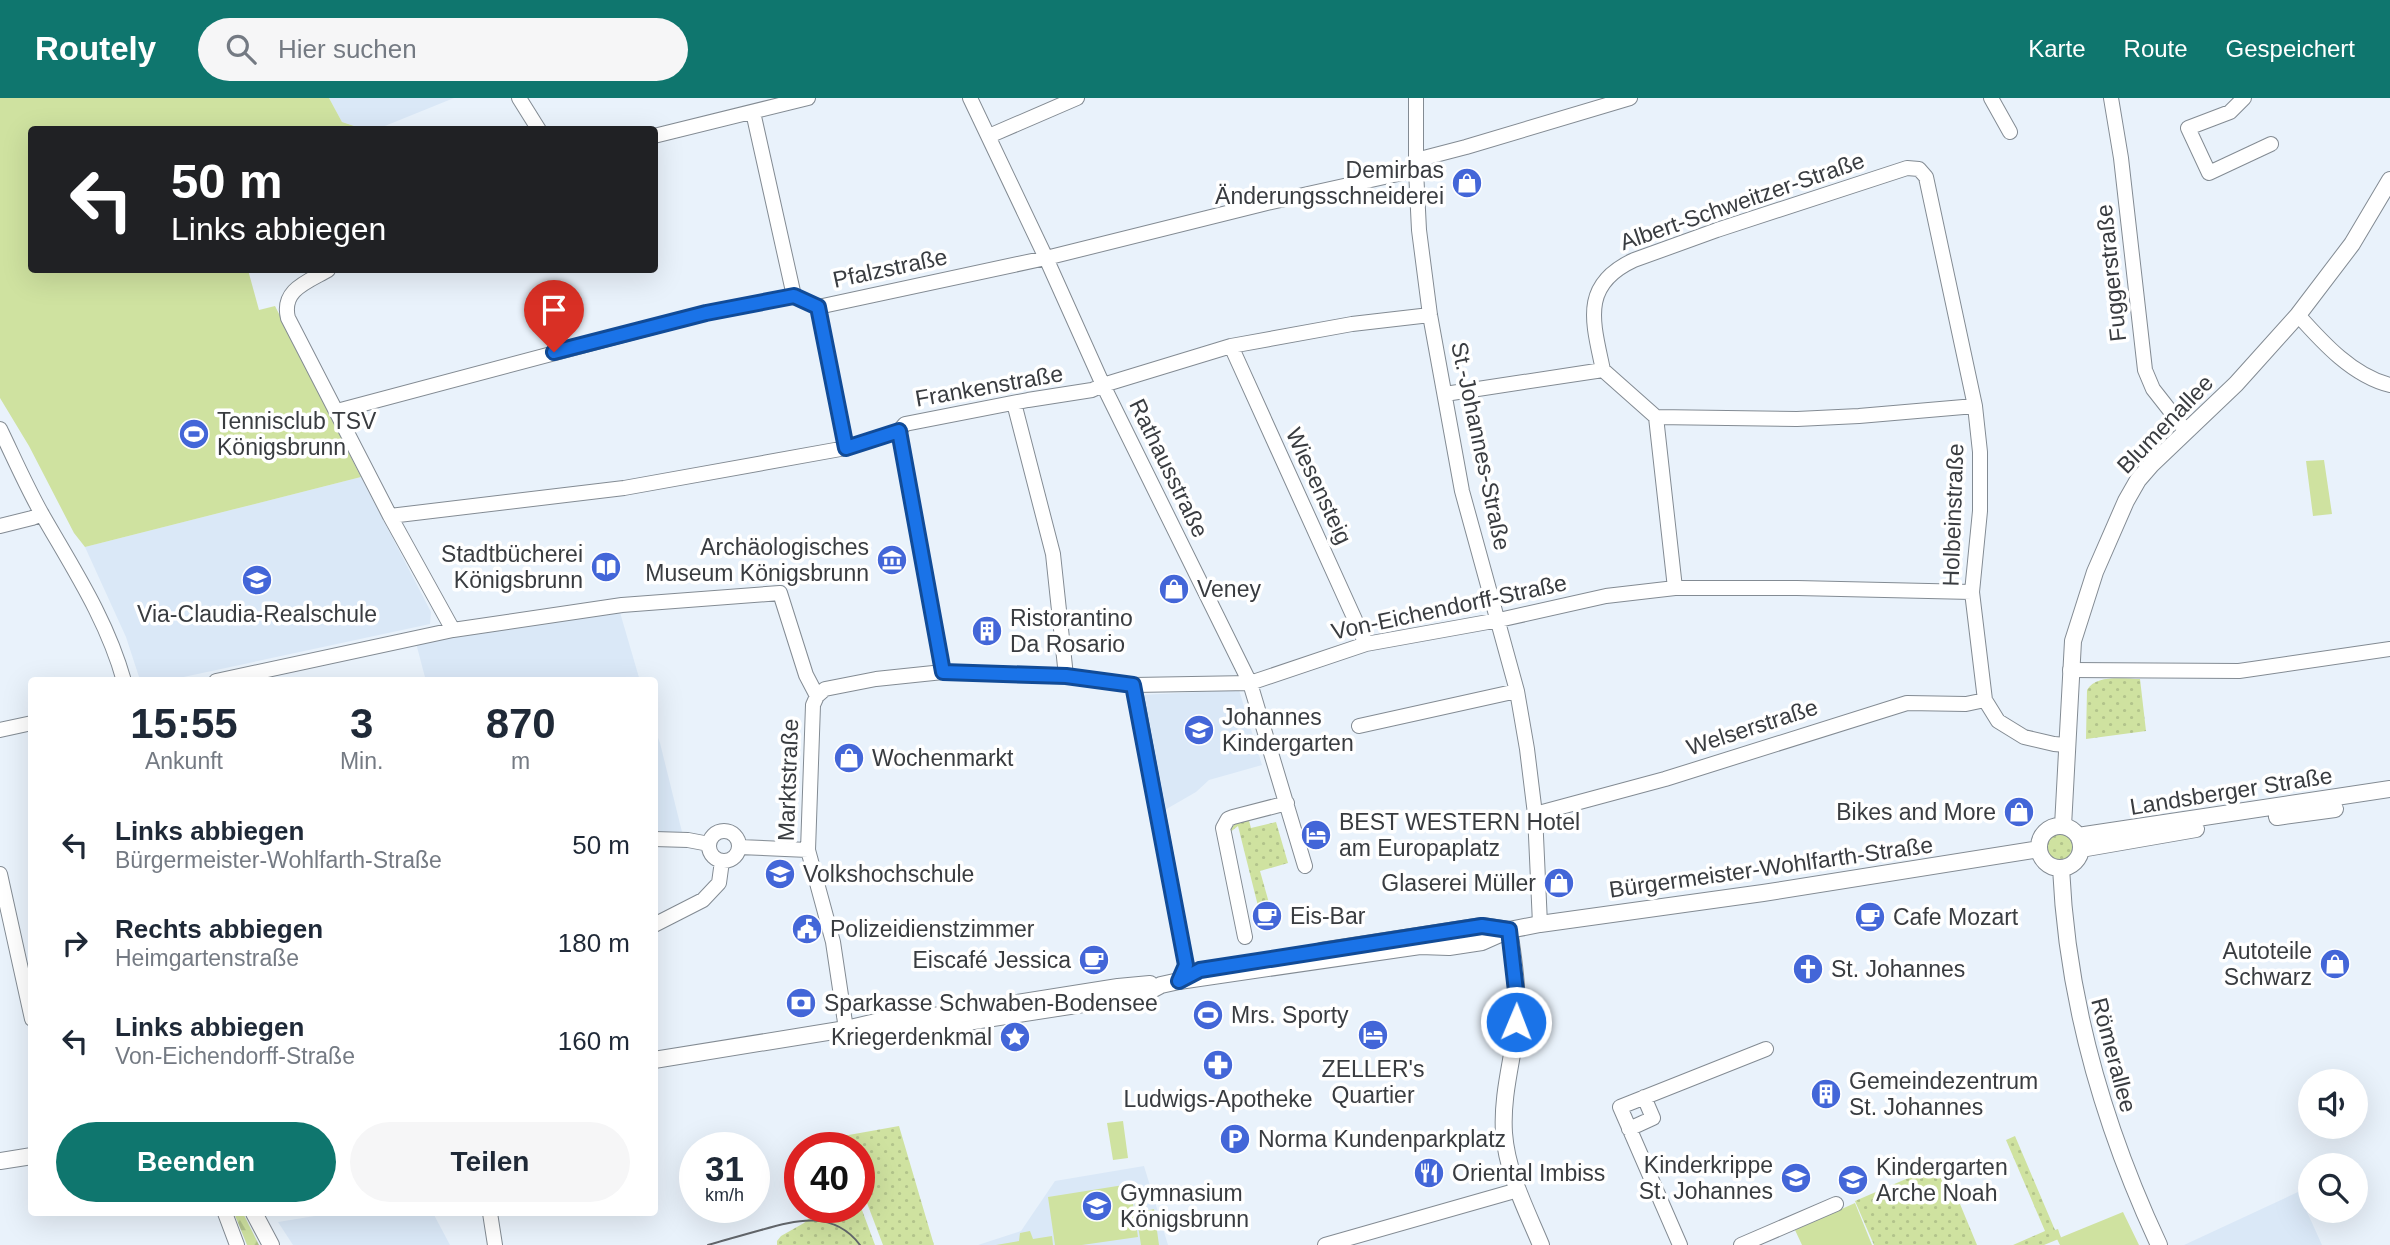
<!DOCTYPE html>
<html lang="de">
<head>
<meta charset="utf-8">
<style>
  :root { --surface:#fff; --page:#f6f6f7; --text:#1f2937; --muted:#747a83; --accent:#0f766e }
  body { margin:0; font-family:Arial,sans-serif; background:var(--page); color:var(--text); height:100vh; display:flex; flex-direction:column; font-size:26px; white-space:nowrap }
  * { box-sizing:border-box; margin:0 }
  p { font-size:23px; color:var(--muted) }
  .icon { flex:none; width:38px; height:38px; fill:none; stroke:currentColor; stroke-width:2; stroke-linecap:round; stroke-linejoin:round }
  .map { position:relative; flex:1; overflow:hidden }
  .side { position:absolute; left:28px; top:579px; width:630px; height:539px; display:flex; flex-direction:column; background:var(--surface); border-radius:7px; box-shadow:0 7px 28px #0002 }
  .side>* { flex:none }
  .guide { position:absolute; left:28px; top:28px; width:630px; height:147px; border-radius:7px; box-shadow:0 7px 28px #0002; background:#202124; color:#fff; overflow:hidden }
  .controls { position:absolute; left:2298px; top:971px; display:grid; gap:14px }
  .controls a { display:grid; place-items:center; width:70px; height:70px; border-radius:50%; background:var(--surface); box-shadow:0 7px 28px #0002; font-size:35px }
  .speed { position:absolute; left:679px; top:1034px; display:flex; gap:14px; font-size:35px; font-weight:700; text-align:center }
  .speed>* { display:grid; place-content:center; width:91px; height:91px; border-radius:50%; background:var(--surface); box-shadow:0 7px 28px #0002; line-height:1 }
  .speed small { font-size:18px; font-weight:400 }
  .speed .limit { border:10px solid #d22; background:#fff; color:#111 }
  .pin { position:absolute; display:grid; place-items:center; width:60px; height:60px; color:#fff; margin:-72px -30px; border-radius:50% 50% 50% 0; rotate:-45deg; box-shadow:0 0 7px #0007 }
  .pin .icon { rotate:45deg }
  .me { position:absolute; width:77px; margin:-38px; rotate:1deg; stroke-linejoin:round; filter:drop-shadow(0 0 5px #0008) }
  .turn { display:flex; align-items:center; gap:24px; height:147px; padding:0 28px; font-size:32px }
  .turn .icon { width:91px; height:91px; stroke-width:2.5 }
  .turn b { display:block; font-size:49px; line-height:60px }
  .eta { display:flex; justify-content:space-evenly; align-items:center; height:119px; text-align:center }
  .eta b { font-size:42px; font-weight:600; line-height:49px }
  .action { display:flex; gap:14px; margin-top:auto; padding:14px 28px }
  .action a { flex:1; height:80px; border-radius:42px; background:var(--accent); color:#fff; font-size:28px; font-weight:600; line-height:80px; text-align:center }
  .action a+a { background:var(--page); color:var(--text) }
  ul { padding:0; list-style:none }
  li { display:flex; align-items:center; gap:21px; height:98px; padding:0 28px }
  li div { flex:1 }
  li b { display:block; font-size:26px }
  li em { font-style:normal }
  header { display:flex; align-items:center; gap:42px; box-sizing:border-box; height:98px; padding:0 35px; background:var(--accent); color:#fff }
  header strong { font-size:33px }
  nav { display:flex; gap:38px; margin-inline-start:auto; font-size:24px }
  .search { width:490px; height:63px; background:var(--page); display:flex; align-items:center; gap:18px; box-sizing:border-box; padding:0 24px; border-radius:38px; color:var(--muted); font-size:26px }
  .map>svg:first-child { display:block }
  .built { fill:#dae8f7 }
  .grass { fill:url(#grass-dots) }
  .forest { fill:url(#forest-firs) }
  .park { fill:#cfe2a0 }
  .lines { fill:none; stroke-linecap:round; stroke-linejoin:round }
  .minor-casing { stroke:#838b93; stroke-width:16 }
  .tertiary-casing { stroke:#838b93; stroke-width:18 }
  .minor { stroke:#fff; stroke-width:14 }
  .tertiary { stroke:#fff; stroke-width:16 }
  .tram { stroke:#62666b; stroke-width:2 }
  .route-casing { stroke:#114b97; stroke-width:18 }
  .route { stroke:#1a73e8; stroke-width:12 }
  .labels { text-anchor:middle; stroke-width:7; stroke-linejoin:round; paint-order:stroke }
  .poi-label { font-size:23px; fill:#393c40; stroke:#fff; text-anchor:start }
  .street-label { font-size:23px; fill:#393c40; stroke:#fff }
</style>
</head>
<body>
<header>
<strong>Routely</strong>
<div class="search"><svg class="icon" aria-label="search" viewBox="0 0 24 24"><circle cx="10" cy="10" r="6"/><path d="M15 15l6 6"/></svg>Hier suchen</div>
<nav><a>Karte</a><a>Route</a><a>Gespeichert</a></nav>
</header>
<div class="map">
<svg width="2390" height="1147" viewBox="0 0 2390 1147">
  <defs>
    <pattern id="grass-dots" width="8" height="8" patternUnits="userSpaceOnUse" patternTransform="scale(1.75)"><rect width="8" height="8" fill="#cfe2a0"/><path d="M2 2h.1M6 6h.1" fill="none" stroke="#b2c38b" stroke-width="1.8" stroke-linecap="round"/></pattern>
    <pattern id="forest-firs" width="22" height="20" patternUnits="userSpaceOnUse" patternTransform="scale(1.75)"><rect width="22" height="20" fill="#cfe2a0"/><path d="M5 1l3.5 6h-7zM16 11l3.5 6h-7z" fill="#b2c38b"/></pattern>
  </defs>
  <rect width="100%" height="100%" fill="#e9f2fb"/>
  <path class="built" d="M329,0H454L375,32L363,31L342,24Z
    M361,379L431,514L430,526L165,583H142L139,579L126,539L85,449Z
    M619,511L640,583H426L416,545Z
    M1239,592L1262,667L1209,682L1196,694L1163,713L1140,597Z
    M654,629L660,645L683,738L655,737Z
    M1144,1068L1168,1147H978L1021,1133L1055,1083Z
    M2298,1094L2322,1147H2184Z
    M321,1115H433L450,1147H293L278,1124L321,1117Z"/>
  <path class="grass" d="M2140,581L2146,633L2086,641L2087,592C2096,576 2124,581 2140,581Z
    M1248,719L1251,730L1276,724L1288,765L1260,773L1269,805L1258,808L1238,728L1229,735L1236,723Z
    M2047 749a13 13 0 1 1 26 0a13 13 0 1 1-26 0Z
    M899,1028L934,1147H883L859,1084V1050H847L843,1038Z
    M2015,1038L2055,1132L2058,1131L2061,1140L2044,1147H2013L2045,1133L2006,1042Z
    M1943,1065L1977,1147H1874L1855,1103Z
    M859,1104L875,1147H777V1143L781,1138L804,1125L819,1110H859Z"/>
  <path class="forest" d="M234,1115H243L259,1147H247Z"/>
  <path class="park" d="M0,0H329L342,24L363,31L32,32V172H248L259,212L275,208L361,379L85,449L74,435L29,348L0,300Z
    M2324,362L2332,416L2313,418L2306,363Z
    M1123,1023L1128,1060L1113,1062L1107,1025Z
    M1130,1086L1138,1139L1082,1147H1055L1048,1099Z
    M1143,1094L1145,1113L1154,1111L1159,1147H1141L1133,1095Z
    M1855,1105L1872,1147H1802L1795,1132Z
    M2123,1114L2139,1147H2060L2057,1141Z
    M1030,1133L1033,1141L1052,1138L1053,1147H996L1019,1143L1020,1135Z"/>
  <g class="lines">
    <g class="minor-casing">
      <path id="minor" d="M519,0L539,32
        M970,0L1046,160L1103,287L1250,585L1305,768
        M1416,0V72L1419,132L1430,217L1462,393L1517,593L1527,651L1535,716L1540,826
        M1991,0L2010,34
        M2111,0L2121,60L2145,272L2153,291L2186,333
        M2244,0L2230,14L2188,30L2209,75L2271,46
        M753,14L794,198
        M654,38L808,0
        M989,38L1077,0
        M1416,62L1466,49L1630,0
        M328,172C307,184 281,192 288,220L390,418L453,532
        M818,209L846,350
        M2298,217C2323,245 2353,278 2390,287
        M1231,248L1366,546
        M1603,272C1593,224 1580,187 1634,162L1717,132L1907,70L1919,71L1926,79L1975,308L1980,354V413L1972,494L1985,602L1998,623L2024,639L2054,646L2066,647
        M1445,296L1603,272L1656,319
        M1014,305L1053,456L1066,578
        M337,313L706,215L794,198L818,209L1046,160L1267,105L1416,72
        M1656,319L1797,321L1859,318L1975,308
        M1656,319L1675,490
        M0,331C14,360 27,390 43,418C74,472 107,522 124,583
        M899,333L943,574
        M390,418L624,390L846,350L899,333L905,326L1028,302L1092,292L1103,287L1231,248L1352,226L1430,217
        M0,428L32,420L42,416
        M2070,572L2239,573L2390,551
        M216,583L453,532L622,507L780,495L806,577L817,598
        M1134,587L1186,867L1179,883
        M1359,628L1517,593
        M0,632L32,625
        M1535,716L1665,681L1907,605L1966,606L1985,602
        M709 748a15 15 0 1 1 30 0a15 15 0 1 1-30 0Z
        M654,741L688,742L709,746
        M739,749L808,752
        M0,776L32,921
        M654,827L703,802L719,785L722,763
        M1245,839L1223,730L1228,721L1233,719L1287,705
        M846,931L833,844L808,752L813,607L817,598L825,591L876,581L943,574L1066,578L1134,587L1250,585L1366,546L1499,522L1606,498L1675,490H1797L1972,494
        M1629,1031L1653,1020L1644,999
        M225,1115L237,1147
        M490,1115L495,1147
        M1325,1147L1518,1092
        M1680,1147L1620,1009L1766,951
        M1741,1147L1836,1106"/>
    </g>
    <g class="tertiary-casing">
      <path id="tertiary" d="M2277,719L2335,711
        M2063,728L2073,543L2095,474L2126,403L2138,382L2151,367L2236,286L2298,217L2352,146L2390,82
        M2039 749a21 21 0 1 1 42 0a21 21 0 1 1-42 0Z
        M2078,738L2390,691
        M2081,751L2196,731
        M2061,770C2067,903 2103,1027 2159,1147
        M1509,832C1515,870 1520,907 1514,945C1509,975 1502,1004 1504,1035C1507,1075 1526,1111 1541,1147
        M1321,853L1482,828L1509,832
        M846,931L875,937L916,932L1128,899L1146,895L1161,887L1179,883L1420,848L1449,849L1482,844L1509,832L1540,826L1763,795L2039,751
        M654,962L846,931L880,923L934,918L1118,889L1150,886
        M0,1063L32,1058
        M254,1115L271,1147"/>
    </g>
    <use href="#minor" class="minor"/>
    <use href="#tertiary" class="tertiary"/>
    <path class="tram" d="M708,1147C725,1142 743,1137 761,1132C796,1122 834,1112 860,1147"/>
  </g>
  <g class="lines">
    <g class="route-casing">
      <path id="route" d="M554,254L706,215L794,198L818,209L846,350L899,333L943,574L1066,578L1133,587L1186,867L1179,883L1200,872L1482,828L1509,832L1517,902L1516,924"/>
    </g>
    <use href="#route" class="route"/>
  </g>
  <defs>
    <g id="shop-disc" transform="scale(1.575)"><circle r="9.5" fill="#4366d8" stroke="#fff"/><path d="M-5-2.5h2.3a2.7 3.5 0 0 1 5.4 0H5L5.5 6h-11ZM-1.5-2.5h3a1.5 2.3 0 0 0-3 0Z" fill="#fff"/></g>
    <g id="stadium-disc" transform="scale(1.575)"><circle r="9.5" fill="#4366d8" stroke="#fff"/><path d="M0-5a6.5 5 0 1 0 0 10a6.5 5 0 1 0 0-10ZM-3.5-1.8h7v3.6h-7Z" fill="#fff"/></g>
    <g id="museum-disc" transform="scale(1.575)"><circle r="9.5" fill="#4366d8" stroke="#fff"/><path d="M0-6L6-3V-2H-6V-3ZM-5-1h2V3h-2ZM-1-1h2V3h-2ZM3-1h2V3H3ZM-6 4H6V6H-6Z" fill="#fff"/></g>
    <g id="library-disc" transform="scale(1.575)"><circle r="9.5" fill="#4366d8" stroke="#fff"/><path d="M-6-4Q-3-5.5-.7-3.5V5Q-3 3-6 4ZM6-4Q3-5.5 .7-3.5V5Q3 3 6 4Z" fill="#fff"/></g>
    <g id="school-disc" transform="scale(1.575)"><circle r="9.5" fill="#4366d8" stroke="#fff"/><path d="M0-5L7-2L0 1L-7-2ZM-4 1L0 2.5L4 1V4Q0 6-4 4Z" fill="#fff"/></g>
    <g id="building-disc" transform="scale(1.575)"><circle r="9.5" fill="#4366d8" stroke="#fff"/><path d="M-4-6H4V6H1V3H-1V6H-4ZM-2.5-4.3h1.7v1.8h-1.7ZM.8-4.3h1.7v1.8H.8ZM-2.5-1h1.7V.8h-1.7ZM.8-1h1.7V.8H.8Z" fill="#fff"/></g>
    <g id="hotel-disc" transform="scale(1.575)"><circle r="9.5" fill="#4366d8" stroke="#fff"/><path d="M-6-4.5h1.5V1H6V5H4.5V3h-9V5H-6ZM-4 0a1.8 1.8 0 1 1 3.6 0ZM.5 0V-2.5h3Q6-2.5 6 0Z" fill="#fff"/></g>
    <g id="university-disc" transform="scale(1.575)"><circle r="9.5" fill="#4366d8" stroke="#fff"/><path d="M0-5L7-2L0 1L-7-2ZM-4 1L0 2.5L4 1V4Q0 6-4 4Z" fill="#fff"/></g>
    <g id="cafe-disc" transform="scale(1.575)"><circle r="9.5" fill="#4366d8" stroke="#fff"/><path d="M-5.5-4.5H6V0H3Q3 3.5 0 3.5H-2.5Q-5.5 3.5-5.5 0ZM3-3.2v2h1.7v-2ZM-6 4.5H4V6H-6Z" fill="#fff"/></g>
    <g id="civic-disc" transform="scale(1.575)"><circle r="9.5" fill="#4366d8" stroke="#fff"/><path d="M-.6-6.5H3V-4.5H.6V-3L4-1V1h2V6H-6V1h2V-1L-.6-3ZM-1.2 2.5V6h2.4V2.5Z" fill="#fff"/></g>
    <g id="church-disc" transform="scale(1.575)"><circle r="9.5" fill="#4366d8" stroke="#fff"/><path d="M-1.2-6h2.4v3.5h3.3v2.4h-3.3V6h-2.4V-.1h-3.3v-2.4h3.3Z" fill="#fff"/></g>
    <g id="bank-disc" transform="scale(1.575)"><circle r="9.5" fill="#4366d8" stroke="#fff"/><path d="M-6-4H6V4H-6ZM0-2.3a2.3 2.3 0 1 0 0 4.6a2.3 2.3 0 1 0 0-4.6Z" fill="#fff"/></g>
    <g id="sight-disc" transform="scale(1.575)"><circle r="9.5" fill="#4366d8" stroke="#fff"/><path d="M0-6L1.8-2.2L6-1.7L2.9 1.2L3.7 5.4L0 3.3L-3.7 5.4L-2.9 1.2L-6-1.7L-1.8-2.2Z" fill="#fff"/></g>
    <g id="pharmacy-disc" transform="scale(1.575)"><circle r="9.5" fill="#4366d8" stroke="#fff"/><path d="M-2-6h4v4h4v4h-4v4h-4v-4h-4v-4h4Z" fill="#fff"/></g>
    <g id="parking-disc" transform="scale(1.575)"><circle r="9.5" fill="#4366d8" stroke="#fff"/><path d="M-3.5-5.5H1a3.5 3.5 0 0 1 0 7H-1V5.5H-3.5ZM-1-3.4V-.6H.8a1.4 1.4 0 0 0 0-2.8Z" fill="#fff"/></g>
    <g id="restaurant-disc" transform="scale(1.575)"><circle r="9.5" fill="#4366d8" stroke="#fff"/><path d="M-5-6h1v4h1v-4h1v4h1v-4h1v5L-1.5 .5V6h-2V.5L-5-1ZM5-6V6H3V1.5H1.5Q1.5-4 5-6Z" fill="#fff"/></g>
  </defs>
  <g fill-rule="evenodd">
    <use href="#shop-disc" x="1467" y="85"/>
    <use href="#stadium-disc" x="194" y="336"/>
    <use href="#museum-disc" x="892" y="462"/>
    <use href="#library-disc" x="606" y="469"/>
    <use href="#school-disc" x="257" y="482"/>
    <use href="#shop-disc" x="1174" y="491"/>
    <use href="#building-disc" x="987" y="533"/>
    <use href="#school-disc" x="1199" y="632"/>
    <use href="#shop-disc" x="849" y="660"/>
    <use href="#shop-disc" x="2019" y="714"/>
    <use href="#hotel-disc" x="1316" y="737"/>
    <use href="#university-disc" x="780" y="776"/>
    <use href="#shop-disc" x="1559" y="785"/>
    <use href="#cafe-disc" x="1267" y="818"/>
    <use href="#cafe-disc" x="1870" y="819"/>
    <use href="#civic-disc" x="807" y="831"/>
    <use href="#cafe-disc" x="1094" y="862"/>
    <use href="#shop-disc" x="2335" y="866"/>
    <use href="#church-disc" x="1808" y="871"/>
    <use href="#bank-disc" x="801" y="905"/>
    <use href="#stadium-disc" x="1208" y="917"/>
    <use href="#hotel-disc" x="1373" y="937"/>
    <use href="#sight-disc" x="1015" y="939"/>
    <use href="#pharmacy-disc" x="1218" y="967"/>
    <use href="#building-disc" x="1826" y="996"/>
    <use href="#parking-disc" x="1235" y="1041"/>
    <use href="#restaurant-disc" x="1429" y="1075"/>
    <use href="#school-disc" x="1796" y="1080"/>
    <use href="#school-disc" x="1853" y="1082"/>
    <use href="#school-disc" x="1097" y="1108"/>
  </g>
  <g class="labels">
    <g class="poi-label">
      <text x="1444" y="80" text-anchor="end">Demirbas<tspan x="1444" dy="26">Änderungsschneiderei</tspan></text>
      <text x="217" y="331">Tennisclub TSV<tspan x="217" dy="26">Königsbrunn</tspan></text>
      <text x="869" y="457" text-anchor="end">Archäologisches<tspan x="869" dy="26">Museum Königsbrunn</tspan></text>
      <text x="583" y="464" text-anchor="end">Stadtbücherei<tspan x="583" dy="26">Königsbrunn</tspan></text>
      <text x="1197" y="499">Veney</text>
      <text x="257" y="524" text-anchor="middle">Via-Claudia-Realschule</text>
      <text x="1010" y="528">Ristorantino<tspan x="1010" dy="26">Da Rosario</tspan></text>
      <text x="1222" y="627">Johannes<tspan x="1222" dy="26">Kindergarten</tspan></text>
      <text x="872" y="668">Wochenmarkt</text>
      <text x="1996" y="722" text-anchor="end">Bikes and More</text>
      <text x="1339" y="732">BEST WESTERN Hotel<tspan x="1339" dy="26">am Europaplatz</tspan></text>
      <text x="803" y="784">Volkshochschule</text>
      <text x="1536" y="793" text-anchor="end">Glaserei Müller</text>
      <text x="1290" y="826">Eis-Bar</text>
      <text x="1893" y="827">Cafe Mozart</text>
      <text x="830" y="839">Polizeidienstzimmer</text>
      <text x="2312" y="861" text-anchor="end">Autoteile<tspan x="2312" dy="26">Schwarz</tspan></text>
      <text x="1071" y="870" text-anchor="end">Eiscafé Jessica</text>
      <text x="1831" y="879">St. Johannes</text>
      <text x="824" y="913">Sparkasse Schwaben-Bodensee</text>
      <text x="1231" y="925">Mrs. Sporty</text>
      <text x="992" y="947" text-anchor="end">Kriegerdenkmal</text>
      <text x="1373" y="979" text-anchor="middle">ZELLER's<tspan x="1373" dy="26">Quartier</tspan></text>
      <text x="1849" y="991">Gemeindezentrum<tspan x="1849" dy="26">St. Johannes</tspan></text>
      <text x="1218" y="1009" text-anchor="middle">Ludwigs-Apotheke</text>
      <text x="1258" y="1049">Norma Kundenparkplatz</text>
      <text x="1773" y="1075" text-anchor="end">Kinderkrippe<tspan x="1773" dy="26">St. Johannes</tspan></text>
      <text x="1876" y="1077">Kindergarten<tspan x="1876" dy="26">Arche Noah</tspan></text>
      <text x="1452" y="1083">Oriental Imbiss</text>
      <text x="1120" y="1103">Gymnasium<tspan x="1120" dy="26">Königsbrunn</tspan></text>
    </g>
    <g class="street-label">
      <text transform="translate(1742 103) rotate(-19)" y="8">Albert-Schweitzer-Straße</text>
      <text transform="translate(890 170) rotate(-12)" y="8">Pfalzstraße</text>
      <text transform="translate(2111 175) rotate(-96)" y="8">Fuggerstraße</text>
      <text transform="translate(989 288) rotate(-10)" y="8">Frankenstraße</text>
      <text transform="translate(2165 326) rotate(-46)" y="8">Blumenallee</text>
      <text transform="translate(1481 348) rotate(78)" y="8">St.-Johannes-Straße</text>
      <text transform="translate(1169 370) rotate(64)" y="8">Rathausstraße</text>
      <text transform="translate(1319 388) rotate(65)" y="8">Wiesensteig</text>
      <text transform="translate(1953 417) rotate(-88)" y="8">Holbeinstraße</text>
      <text transform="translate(1449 509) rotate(-12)" y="8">Von-Eichendorff-Straße</text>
      <text transform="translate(1752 629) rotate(-18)" y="8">Welserstraße</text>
      <text transform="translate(788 682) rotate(-88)" y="8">Marktstraße</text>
      <text transform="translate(2231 693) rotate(-9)" y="8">Landsberger Straße</text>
      <text transform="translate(1771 769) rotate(-8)" y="8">Bürgermeister-Wohlfarth-Straße</text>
      <text transform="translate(2114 957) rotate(75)" y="8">Römerallee</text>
    </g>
  </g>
</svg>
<div class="controls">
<a><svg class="icon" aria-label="sound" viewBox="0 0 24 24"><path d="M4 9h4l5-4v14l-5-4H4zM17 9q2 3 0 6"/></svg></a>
<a><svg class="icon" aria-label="search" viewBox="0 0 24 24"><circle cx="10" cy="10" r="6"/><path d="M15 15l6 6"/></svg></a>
</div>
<div class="speed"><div>31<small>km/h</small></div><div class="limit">40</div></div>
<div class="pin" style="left:554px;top:254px;background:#d93025"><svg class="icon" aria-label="arrive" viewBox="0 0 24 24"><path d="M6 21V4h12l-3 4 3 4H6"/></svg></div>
<svg class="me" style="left:1516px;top:924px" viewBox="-20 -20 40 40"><circle r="17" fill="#1a73e8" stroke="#fff" stroke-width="3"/><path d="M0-11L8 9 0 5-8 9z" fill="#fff"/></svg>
<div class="guide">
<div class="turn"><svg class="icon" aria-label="left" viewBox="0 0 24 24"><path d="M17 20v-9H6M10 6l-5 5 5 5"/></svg><div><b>50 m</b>Links abbiegen</div></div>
</div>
<section class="side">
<div class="eta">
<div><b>15:55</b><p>Ankunft</p></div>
<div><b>3</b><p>Min.</p></div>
<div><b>870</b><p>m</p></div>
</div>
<ul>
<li><svg class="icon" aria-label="left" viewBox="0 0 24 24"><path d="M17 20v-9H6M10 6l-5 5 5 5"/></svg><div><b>Links abbiegen</b><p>Bürgermeister-Wohlfarth-Straße</p></div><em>50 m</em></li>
<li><svg class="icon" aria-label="right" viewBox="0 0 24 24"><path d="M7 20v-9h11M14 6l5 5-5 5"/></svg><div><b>Rechts abbiegen</b><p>Heimgartenstraße</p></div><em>180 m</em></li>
<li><svg class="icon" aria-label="left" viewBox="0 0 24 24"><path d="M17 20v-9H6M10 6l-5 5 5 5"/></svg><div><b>Links abbiegen</b><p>Von-Eichendorff-Straße</p></div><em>160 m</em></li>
</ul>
<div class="action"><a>Beenden</a><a>Teilen</a></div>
</section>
</div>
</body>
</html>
